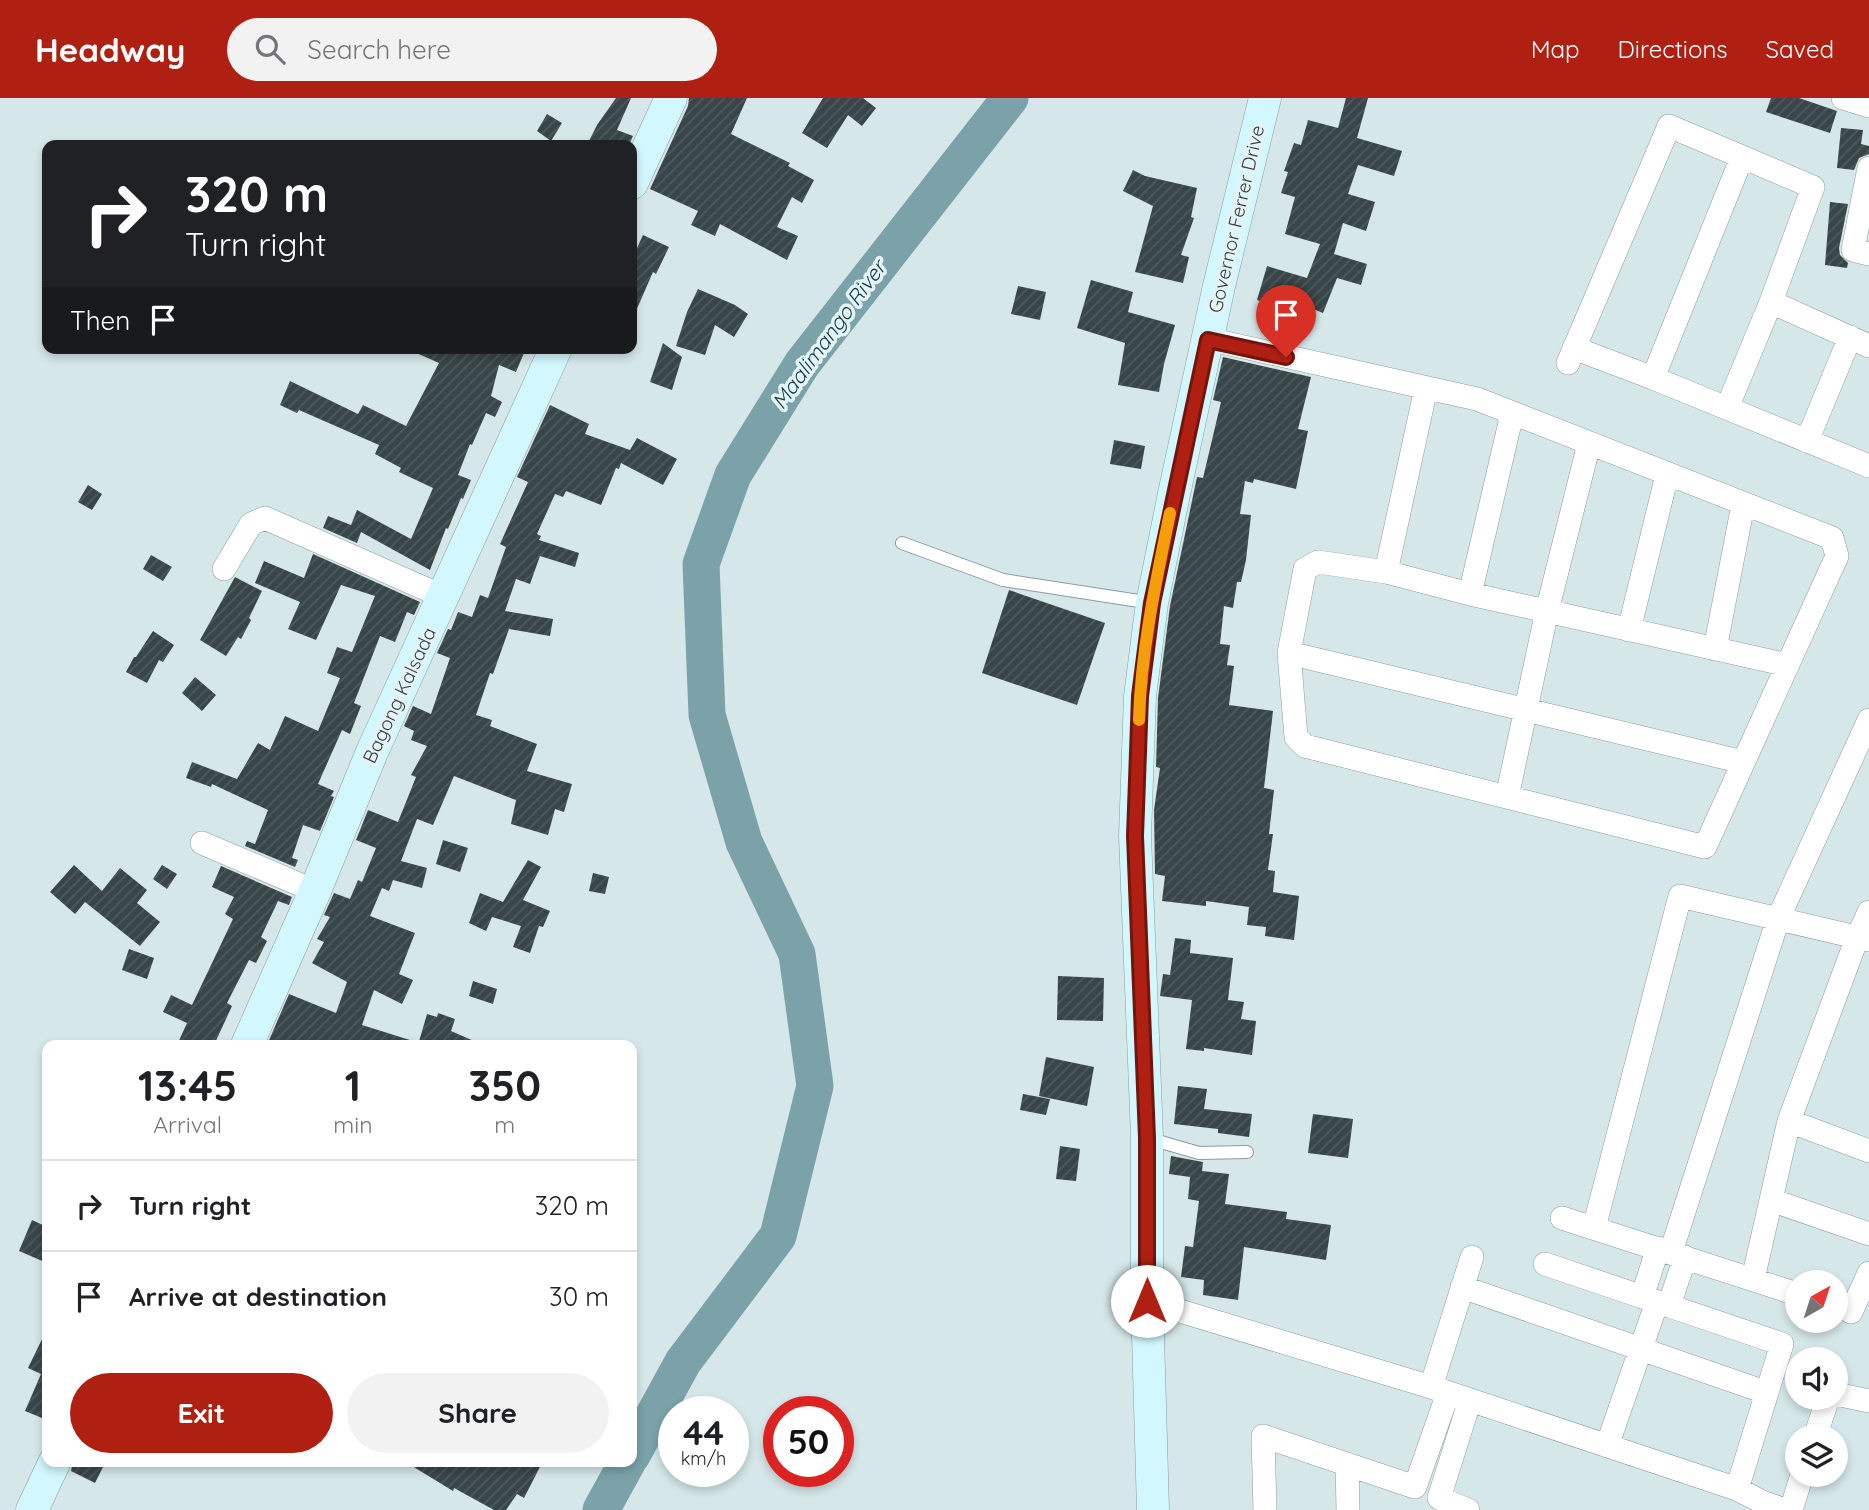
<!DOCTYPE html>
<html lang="en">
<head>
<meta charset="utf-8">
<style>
  :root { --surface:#fff; --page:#f2f2f2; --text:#202124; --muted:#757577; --line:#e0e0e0; --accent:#af2013 }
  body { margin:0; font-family:Quicksand,sans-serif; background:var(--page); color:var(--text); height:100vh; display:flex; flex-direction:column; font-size:26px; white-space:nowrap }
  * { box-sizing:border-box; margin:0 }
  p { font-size:23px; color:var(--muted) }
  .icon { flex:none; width:38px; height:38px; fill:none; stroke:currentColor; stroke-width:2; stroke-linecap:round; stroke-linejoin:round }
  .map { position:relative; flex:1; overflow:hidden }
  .sheet { position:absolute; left:42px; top:942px; width:595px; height:427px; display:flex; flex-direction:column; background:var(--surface); border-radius:14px; box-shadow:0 4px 10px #0003 }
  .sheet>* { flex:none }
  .guide { position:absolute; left:42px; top:42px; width:595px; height:214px; border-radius:14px; box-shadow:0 4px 10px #0003; background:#202124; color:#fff; overflow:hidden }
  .needle { width:46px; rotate:39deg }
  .buttons { position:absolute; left:1785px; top:1172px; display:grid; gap:14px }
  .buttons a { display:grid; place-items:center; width:63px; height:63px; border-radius:50%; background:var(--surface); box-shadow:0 4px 10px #0003; font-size:35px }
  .speed { position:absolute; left:658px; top:1298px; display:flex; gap:14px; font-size:35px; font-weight:700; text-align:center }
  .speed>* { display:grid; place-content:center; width:91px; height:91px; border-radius:50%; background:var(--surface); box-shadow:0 4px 10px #0003; line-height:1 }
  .speed small { font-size:18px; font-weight:400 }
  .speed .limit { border:10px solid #d22; background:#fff; color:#111 }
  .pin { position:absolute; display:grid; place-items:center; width:60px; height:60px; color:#fff; margin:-72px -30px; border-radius:50% 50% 50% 0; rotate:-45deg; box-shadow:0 0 7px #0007 }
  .pin .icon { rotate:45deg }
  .me { position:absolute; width:77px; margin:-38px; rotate:0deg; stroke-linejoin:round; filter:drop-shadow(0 0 5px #0008) }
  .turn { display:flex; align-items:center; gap:24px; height:147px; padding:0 28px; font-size:32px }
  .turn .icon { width:91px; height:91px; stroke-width:2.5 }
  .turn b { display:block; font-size:49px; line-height:60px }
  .then { display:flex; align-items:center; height:66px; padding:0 28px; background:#0003; gap:14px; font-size:26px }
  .eta { display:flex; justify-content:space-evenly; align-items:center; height:119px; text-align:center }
  .eta b { font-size:42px; font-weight:800; line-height:49px }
  .action { display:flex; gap:14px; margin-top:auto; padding:14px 28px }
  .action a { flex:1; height:80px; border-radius:42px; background:var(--accent); color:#fff; font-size:28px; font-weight:800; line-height:80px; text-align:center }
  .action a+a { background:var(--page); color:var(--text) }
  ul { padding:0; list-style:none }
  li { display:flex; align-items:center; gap:21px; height:91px; padding:0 28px; border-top:2px solid var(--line) }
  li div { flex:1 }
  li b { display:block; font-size:26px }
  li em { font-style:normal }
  header { display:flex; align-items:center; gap:42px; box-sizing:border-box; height:98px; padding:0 35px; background:var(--accent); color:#fff }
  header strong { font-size:33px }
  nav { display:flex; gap:38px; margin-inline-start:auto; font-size:24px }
  .search { width:490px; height:63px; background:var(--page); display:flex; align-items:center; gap:18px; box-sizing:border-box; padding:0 24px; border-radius:38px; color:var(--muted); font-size:26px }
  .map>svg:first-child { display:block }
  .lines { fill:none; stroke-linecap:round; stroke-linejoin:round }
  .river { stroke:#7ba2a9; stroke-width:37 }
  .building { fill:url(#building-hatch) }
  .lane-casing { stroke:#8c9b9e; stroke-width:14 }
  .street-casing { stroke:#8c9b9e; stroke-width:24 }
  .secondary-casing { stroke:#8c9b9e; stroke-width:33 }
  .lane { stroke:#fff; stroke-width:12 }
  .street { stroke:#fff; stroke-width:23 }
  .secondary { stroke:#d2f7fe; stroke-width:32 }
  .route-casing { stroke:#72150c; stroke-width:18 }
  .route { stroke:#af2013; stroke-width:12 }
  .slow { stroke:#f59e0b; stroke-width:12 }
  .labels { text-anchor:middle; stroke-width:7; stroke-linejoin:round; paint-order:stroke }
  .street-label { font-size:19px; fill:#373e3f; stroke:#e3f4f7 }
  .water-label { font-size:21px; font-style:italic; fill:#12383f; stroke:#e3f4f7 }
</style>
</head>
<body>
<header>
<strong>Headway</strong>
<div class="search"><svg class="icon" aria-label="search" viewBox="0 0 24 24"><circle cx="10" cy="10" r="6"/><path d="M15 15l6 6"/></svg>Search here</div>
<nav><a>Map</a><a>Directions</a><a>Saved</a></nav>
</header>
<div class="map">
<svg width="1869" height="1412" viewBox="0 0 1869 1412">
  <defs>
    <pattern id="building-hatch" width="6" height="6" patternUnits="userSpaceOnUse" patternTransform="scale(1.75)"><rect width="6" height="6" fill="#394649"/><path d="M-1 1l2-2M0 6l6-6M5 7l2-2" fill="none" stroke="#4e595c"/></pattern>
  </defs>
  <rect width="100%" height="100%" fill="#d6e7ea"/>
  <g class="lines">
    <path class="river" d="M632,1357L683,1264L778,1138L815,988L797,856L744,744L707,617L701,466L733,377L802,266L1010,0
      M601,1412L628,1363"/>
  </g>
  <path class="building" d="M616,0H631L617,32L633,38L629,47H587L597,27Z
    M689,0H747L731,36L790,65L788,68L814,82L802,105L792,99L777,129L798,138L787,162L720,126L715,138L691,127L698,113L650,91L688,8Z
    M823,0H863L876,10L862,28L848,17L827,50L802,35Z
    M1346,0H1368L1357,40L1402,53L1394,78L1358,67L1348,96L1375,104L1366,133L1343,125L1334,156L1367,166L1361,187L1337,180L1323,215L1286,200L1283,209L1257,202L1267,168L1307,180L1320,146L1285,136L1295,99L1281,95L1288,74L1284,73L1294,45L1301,47L1308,22L1338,30Z
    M1771,0H1799L1837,13L1830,35L1766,14Z
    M547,16L562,25L551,43L537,33Z
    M1841,30L1863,32L1861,46L1869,48V56L1859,60L1854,72L1837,70Z
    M1133,72L1145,78L1197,90L1191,119L1194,120L1181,157L1189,159L1183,185L1135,174L1153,108L1123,93Z
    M1830,104L1848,106L1839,150L1840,157L1848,165L1847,170L1825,167Z
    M643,137L669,149L656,176L653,174L632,222V161Z
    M1091,182L1133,194L1128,214L1175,227L1164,266L1159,294L1118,287L1125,245L1077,230Z
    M1018,188L1046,194L1040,222L1011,216Z
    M698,191L735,207L748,216L734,239L715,227L705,257L676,248L687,214Z
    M663,245L682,259L672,292L650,284Z
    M405,250H526L516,274L499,267L491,298L502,304L495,319L486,315L472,347L470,346L458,377L471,382L463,401L461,400L448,431L446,430L430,472L361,434L357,445L323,430L328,418L351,427L357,412L411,441L433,390L399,374L401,370L375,356L379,347L299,312L297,315L280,307L290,283L358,316L363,307L406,328L439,265Z
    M1223,259L1311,279L1298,331L1308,333L1296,391L1254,381L1253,385L1245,383L1240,416L1251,417L1246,462L1241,484H1237L1233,510L1224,508L1220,546L1230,547L1227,567L1234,568L1229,607L1273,613L1264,690L1274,692L1269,736H1273L1268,772L1275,773L1273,794L1299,798L1294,842L1265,838L1266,829L1247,827L1249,809L1206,803V808L1162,803L1165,778L1155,776L1154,712L1160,670L1156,669L1158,600L1170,508L1197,379L1203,380L1221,304L1213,302Z
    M550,307L589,326L585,336L630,352L637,340L677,361L663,387L621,365L619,371L616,370L601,407L566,393L563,399L555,396L537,436L541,438L539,442L579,455L575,469L540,458L530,486L516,481L505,513L553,521L550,538L509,531L493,576L490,575L476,617L492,622L490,628L537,646L527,673L572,686L564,714L555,711L548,737L511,726L516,702L454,678L433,727L417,721L401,763L427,770L422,790L393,782L389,793L382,790L370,818L415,835L399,876L413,882L402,906L374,892L362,927L413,943V947H267L289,896L336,915L347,884L312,865L324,844L317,841L330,819L324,817L334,795L350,801L358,782L362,784L376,750L356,742L368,712L398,724L416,679L411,677L427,648L411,642L414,633L404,628L413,608L431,616L450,560L437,555L448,531L451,532L458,514L472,519L480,497L488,500L506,449L500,446L528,384L517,379Z
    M1114,342L1145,348L1141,371L1110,366Z
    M88,387L102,396L92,412L78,404Z
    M313,456L420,504L414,517L407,514L395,544L380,538L354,605L361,608L350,636L342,632L318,686L334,693L331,698L334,699L320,733L303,727L292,760L298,762L295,769L245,748L247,743L255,746L268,712L212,686L211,689L186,680L192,664L237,681L258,645L270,652L285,618L318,633L340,580L327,575L337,549L352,554L375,498L341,487L316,542L288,531L300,504L255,485L264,463L304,480Z
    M151,457L172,469L163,483L143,471Z
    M235,479L262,493L249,520L251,522L241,541L238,539L226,558L200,542Z
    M1009,492L1105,525L1077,607L982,575Z
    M153,533L174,547L163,564L159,562L147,585L126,574L134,559H136Z
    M195,579L216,597L202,613L182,595Z
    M443,742L468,750L460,774L436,766Z
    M528,762L541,769L523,802L550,813L543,829L539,828L530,855L513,849L521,828L492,819L486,833L469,825L480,795L503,804Z
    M74,767L102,793L120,770L147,792L137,805L160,824L140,848L85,804L75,816L50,794Z
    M162,767L177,776L167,791L153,781Z
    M221,768L292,799L289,807L278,803L261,839L267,843L256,865L249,862L227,905L232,908L214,947H177L187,925L163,914L171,897L192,907L233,821L225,816L234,799L212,789Z
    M593,775L609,779L605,796L589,793Z
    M1175,840L1191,842L1190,855L1233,860L1228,902L1244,904L1241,921L1256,923L1252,957L1204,950V953L1186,951L1192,902L1160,898L1163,876L1170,877Z
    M129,851L154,860L147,881L122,872Z
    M1058,878L1104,880L1103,923L1057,922Z
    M473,883L497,891L493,906L469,898Z
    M438,915L455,921L451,933L483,947H418L427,916L437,919Z
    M1046,959L1094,969L1087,1008L1039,998Z
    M1178,988L1207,991L1204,1011L1252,1016L1249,1039L1218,1035V1031L1174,1026Z
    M1023,996L1050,1001L1046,1017L1020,1012Z
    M1313,1016L1353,1021L1348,1060L1308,1055Z
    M1060,1048L1080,1051L1076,1083L1056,1081Z
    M1171,1058L1203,1064L1202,1073L1229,1076L1225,1106L1287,1114L1286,1121L1331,1127L1326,1162L1244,1149L1238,1202L1203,1197L1204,1182L1181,1179L1185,1148L1193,1149L1199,1103L1188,1101L1190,1079L1169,1076Z
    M32,1122L47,1129V1165L19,1153Z
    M47,1231V1322L25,1313L41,1276L28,1270Z
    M73,1363H106L95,1385L71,1373Z
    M404,1363H543L524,1400L517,1396L506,1412H494L454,1390L453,1393Z"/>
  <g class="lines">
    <g class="lane-casing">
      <path id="lane" d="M902,445L1003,482L1152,505
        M1147,1040L1199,1055L1247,1054"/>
    </g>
    <g class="street-casing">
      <path id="street" d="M1843,0L1869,8
        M1869,70L1853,152L1869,156
        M1208,241L1477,301L1832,440L1837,458L1705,749L1305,648L1296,639L1289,555L1305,471L1318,464L1386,474L1470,496L1788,567
        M1574,250L1653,280L1742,59
        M1568,265L1669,28L1813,89L1771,204L1869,248
        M1653,280L1869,368
        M1727,310L1771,204
        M1807,343L1850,239
        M224,471L251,426L265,420L444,499
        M1386,474L1426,290
        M1470,496L1512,316
        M1629,532L1667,377
        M1715,551L1743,407
        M1289,555L1743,664
        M1507,699L1547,513L1589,346
        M202,745L315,793
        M1789,1023L1869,1053
        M1771,1102L1869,1136
        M1562,1120L1797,1196
        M1594,1130L1680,798L1869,842
        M1671,1154L1778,821L1869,622
        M1545,1166L1782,1246L1737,1391
        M1753,1181L1789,1023L1857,840L1869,814
        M1462,1189L1765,1294
        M1642,1199L1658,1150
        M1147,1203L1431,1289L1737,1391L1762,1404L1785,1412
        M1669,1208L1685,1159
        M1851,1214L1869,1175
        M1431,1289L1472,1159
        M1836,1296L1869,1303
        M1815,1339L1828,1300
        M1607,1348L1657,1204
        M1347,1366L1348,1412
        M1265,1412L1263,1338L1415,1389L1448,1295
        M1468,1412L1439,1400L1470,1302
        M1791,1412L1802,1377"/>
    </g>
    <g class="secondary-casing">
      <path id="secondary" d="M632,85L671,0
        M247,947L315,793L372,654L556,250
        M32,1412L55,1363
        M1153,1412L1147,1203V1039L1135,738L1140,598L1152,505L1174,396L1219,188L1265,0"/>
    </g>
    <use href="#lane" class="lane"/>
    <use href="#street" class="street"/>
    <use href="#secondary" class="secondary"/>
  </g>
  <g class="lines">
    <g class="route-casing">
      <path id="route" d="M1147,1203V1040L1135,738L1140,598L1152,505L1208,242L1286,259"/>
    </g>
    <use href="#route" class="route"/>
    <path class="slow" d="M1139,622C1141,552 1156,483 1170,415"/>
  </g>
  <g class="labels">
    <g class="street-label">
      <text transform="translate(1236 121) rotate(-77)" y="7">Governor Ferrer Drive</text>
      <text transform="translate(399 597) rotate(-65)" y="7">Bagong Kalsada</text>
    </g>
    <g class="water-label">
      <text transform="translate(829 237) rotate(-54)" y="7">Maalimango River</text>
    </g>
  </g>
</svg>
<div class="buttons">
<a><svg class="needle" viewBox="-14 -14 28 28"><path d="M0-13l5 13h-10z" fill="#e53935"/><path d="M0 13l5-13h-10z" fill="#757577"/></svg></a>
<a><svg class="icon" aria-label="sound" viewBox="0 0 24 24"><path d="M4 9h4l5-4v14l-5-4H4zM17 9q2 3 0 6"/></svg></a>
<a><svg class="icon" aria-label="layers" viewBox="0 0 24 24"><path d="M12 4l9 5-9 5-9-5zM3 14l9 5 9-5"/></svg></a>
</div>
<div class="speed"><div>44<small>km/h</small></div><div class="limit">50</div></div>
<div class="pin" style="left:1286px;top:259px;background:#d93025"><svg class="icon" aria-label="arrive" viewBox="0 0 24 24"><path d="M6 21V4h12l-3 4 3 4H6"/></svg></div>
<svg class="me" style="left:1147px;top:1203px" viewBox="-20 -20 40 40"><circle r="19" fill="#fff"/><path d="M0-13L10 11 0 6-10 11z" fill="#af2013"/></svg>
<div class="guide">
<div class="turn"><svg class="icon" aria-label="right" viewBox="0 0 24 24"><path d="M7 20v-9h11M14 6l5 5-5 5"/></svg><div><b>320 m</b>Turn right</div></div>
<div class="then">Then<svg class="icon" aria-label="arrive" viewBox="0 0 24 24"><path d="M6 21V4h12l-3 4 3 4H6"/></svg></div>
</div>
<section class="sheet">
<div class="eta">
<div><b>13:45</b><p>Arrival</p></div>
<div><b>1</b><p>min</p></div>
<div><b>350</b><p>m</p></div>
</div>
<ul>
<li><svg class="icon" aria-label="right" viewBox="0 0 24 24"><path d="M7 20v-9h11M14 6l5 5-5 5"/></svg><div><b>Turn right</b></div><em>320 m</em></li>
<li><svg class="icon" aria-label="arrive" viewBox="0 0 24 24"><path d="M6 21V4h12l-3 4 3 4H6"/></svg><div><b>Arrive at destination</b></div><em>30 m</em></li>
</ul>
<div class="action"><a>Exit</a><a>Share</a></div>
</section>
</div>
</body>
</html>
